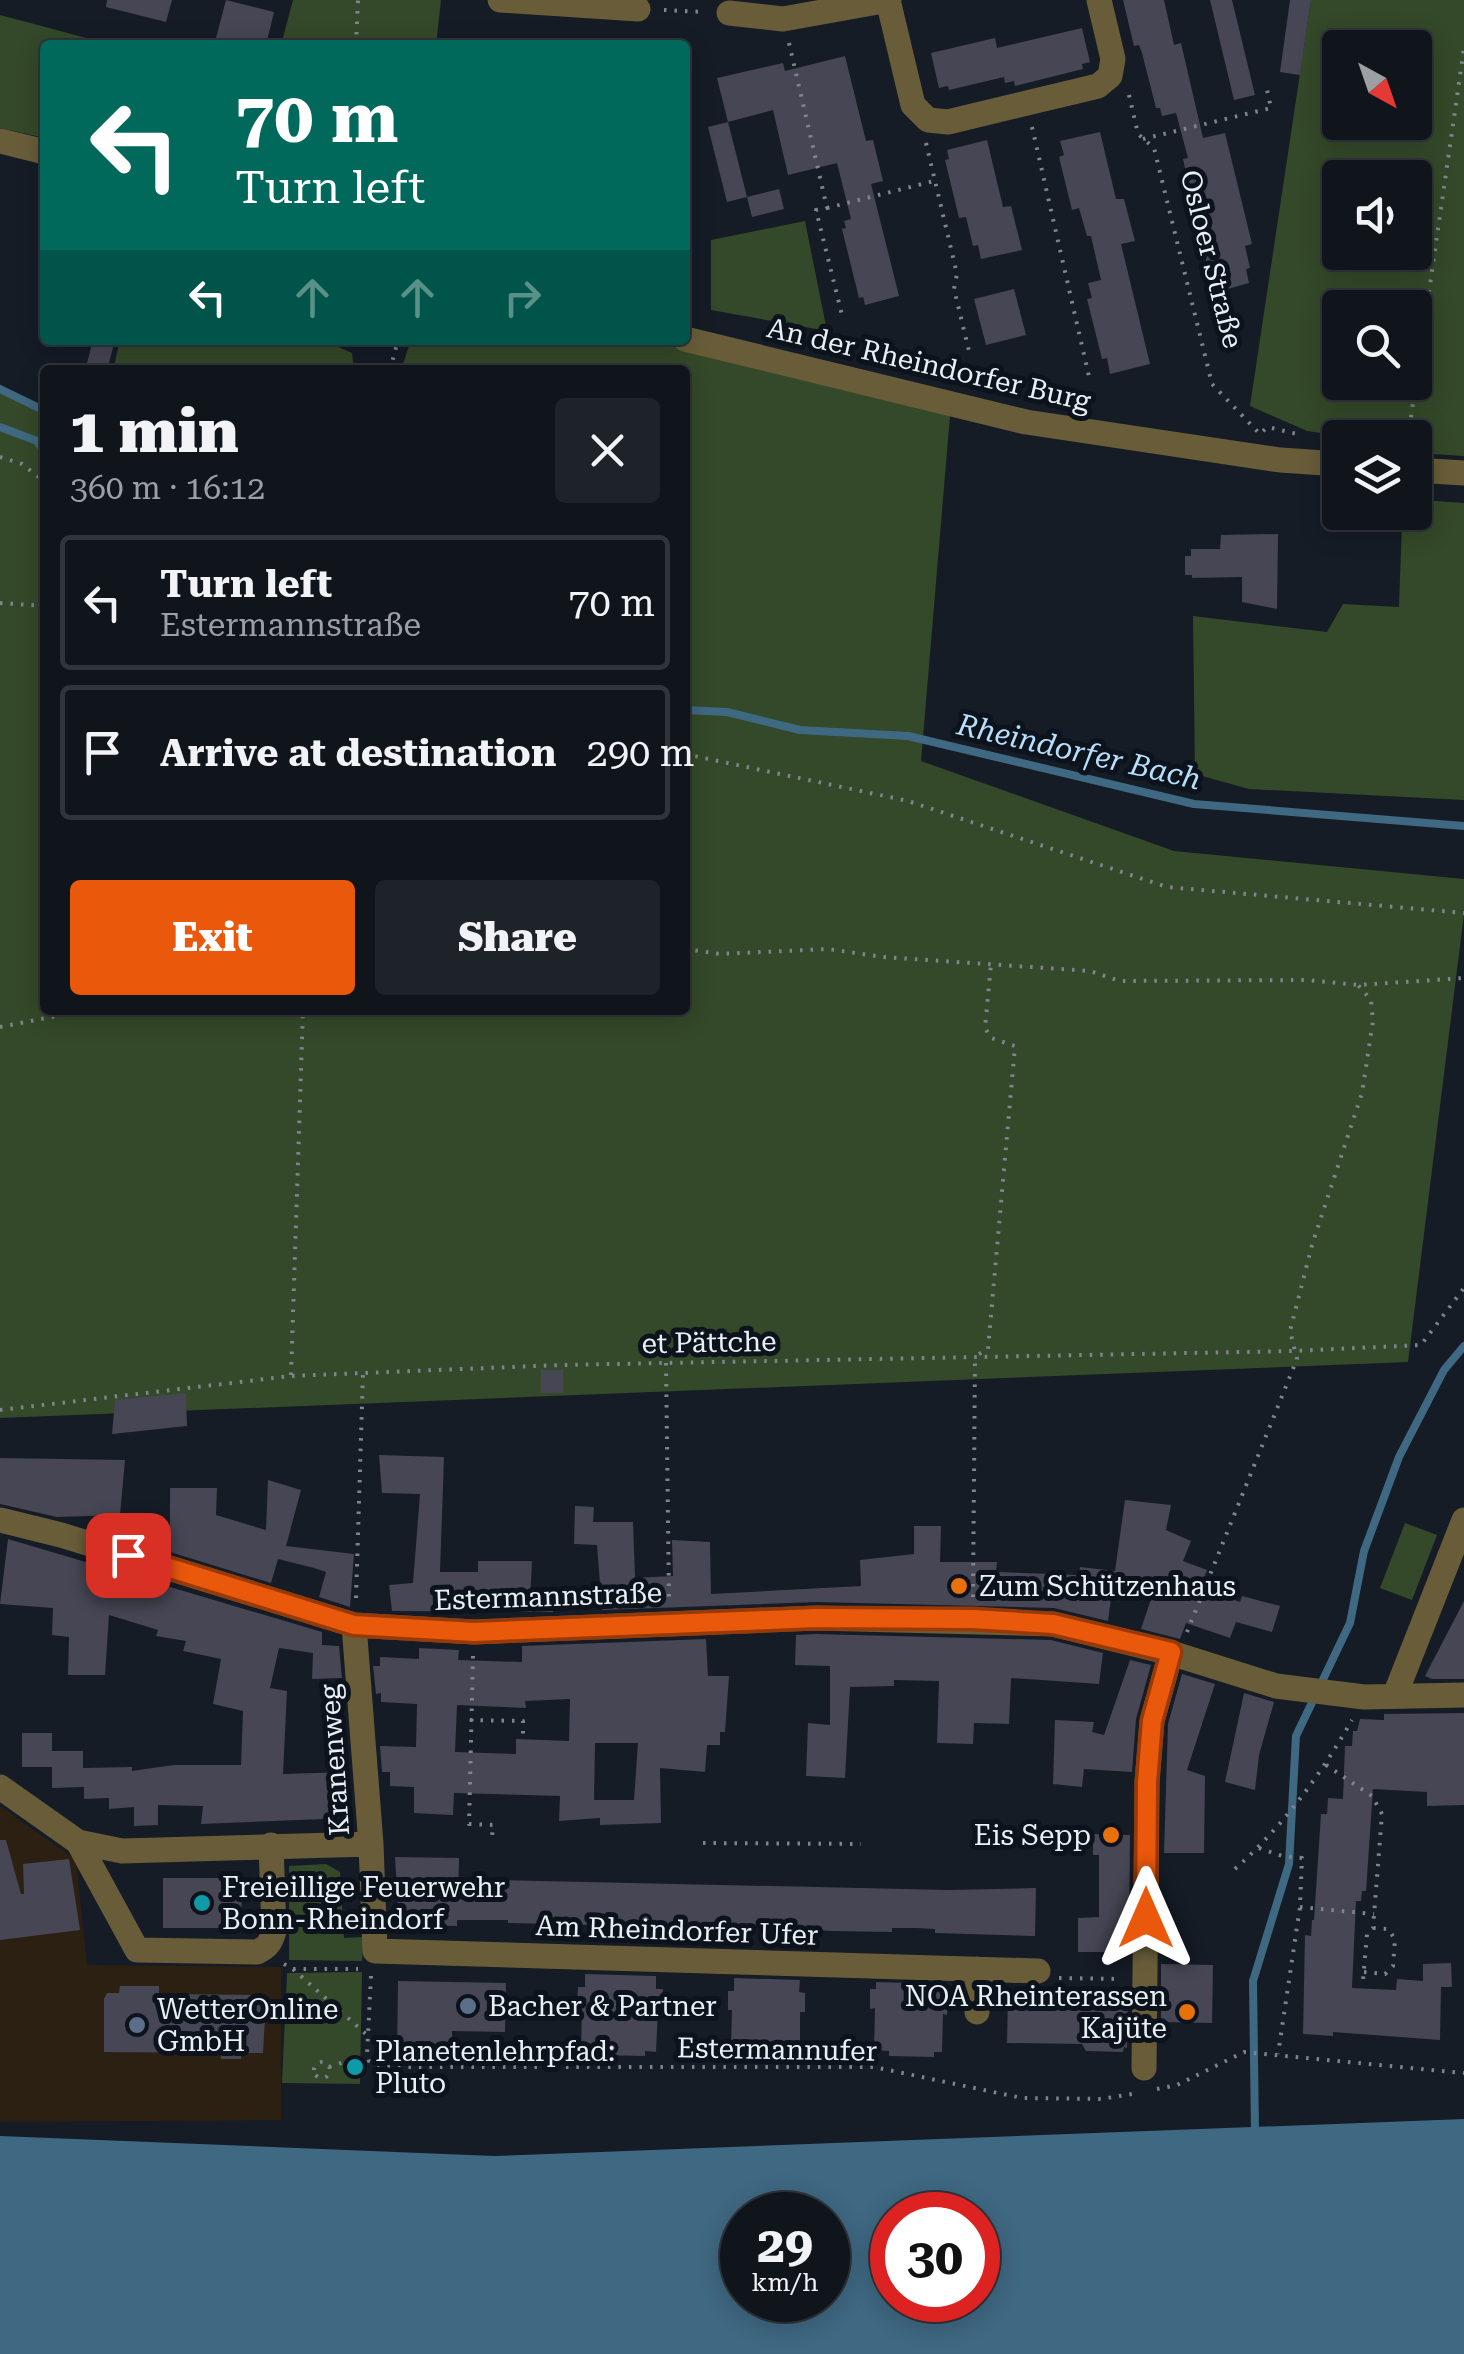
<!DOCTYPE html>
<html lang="en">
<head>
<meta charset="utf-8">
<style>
  :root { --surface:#10151c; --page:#1e2229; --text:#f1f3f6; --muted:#9c9fa3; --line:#30343b; --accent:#ea580c }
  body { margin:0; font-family:"Roboto Serif",serif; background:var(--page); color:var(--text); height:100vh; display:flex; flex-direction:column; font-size:38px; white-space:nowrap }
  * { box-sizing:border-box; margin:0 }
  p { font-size:32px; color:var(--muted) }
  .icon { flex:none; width:55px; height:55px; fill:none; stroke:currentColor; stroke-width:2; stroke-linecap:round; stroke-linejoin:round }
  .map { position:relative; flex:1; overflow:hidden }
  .sheet { position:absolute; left:40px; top:365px; width:650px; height:650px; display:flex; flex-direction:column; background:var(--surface); border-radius:10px; box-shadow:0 5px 25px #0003,0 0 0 2px var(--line) }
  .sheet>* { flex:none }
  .guide { position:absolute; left:40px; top:40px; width:650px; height:305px; border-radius:10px; box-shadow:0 5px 25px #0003,0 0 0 2px var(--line); background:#00695c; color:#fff; overflow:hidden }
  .needle { width:65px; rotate:140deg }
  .controls { position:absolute; left:1322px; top:30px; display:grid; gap:20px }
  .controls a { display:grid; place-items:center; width:110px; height:110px; border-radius:10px; background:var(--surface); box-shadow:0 5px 25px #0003,0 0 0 2px var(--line); font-size:50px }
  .speed { position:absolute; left:720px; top:2192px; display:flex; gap:20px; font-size:50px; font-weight:700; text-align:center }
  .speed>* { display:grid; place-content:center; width:130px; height:130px; border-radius:50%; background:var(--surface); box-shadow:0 5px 25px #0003,0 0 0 2px var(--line); line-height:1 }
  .speed small { font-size:25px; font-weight:400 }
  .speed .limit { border:15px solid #d22; background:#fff; color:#111 }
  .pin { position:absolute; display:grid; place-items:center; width:85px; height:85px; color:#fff; margin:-42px; border-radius:20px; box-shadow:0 5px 15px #0006 }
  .me { position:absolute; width:110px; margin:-55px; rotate:0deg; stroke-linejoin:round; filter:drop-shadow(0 0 8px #0008) }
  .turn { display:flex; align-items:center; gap:35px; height:210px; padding:0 30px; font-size:45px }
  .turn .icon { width:130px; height:130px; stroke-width:2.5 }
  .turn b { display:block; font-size:70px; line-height:85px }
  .lanes { display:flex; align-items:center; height:95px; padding:0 30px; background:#0003; justify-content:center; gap:50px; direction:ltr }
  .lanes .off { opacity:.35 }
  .round { display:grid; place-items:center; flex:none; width:105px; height:105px; border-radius:10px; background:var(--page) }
  .head { display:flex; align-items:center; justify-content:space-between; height:170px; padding:0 30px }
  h1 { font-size:60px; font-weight:800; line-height:75px }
  .button { display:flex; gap:20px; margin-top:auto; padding:20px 30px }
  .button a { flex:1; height:115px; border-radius:10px; background:var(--accent); color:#fff; font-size:40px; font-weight:800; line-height:115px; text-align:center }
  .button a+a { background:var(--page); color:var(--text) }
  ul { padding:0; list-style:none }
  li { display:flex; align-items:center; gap:30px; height:135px; margin:0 20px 15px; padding:0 10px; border:5px solid var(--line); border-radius:10px }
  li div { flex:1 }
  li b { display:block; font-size:38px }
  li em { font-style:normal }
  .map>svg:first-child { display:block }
  .industrial { fill:#2c2013 }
  .green { fill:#344929; fill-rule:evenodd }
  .water { fill:#3f6882; fill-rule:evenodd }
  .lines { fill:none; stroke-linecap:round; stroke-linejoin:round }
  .stream { stroke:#3f6882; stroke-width:8 }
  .building { fill:#464654; fill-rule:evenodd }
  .path { stroke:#7f858e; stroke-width:4; stroke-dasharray:2.5 8; stroke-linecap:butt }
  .minor { stroke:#695d39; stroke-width:25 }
  .route-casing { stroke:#983908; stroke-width:25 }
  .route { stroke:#ea580c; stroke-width:18 }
  .food-dot { fill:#e8710a; stroke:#0c131d; stroke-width:4 }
  .culture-dot { fill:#0f9aa8; stroke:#0c131d; stroke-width:4 }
  .service-dot { fill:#5c6f8a; stroke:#0c131d; stroke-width:4 }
  .labels { text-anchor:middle; stroke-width:10; stroke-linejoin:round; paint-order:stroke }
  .street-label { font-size:28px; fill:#eaeff6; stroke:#0c131d }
  .poi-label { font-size:28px; fill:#eaeff6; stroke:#0c131d; text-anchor:start }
  .water-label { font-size:30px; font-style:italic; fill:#b8dffa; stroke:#0c131d }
</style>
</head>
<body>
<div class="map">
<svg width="1464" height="2354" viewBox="0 0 1464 2354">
  <rect width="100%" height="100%" fill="#151c26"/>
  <path class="industrial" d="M0,1806L76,1860L87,1965L281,1967V2120L0,2122Z"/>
  <path class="green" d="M293,0H441L436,45H281Z
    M1311,0H1464V456L1417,453L1415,438H1357L1307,431L1250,406ZM1340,48H1415V122H1340ZM1340,178H1415V252H1340ZM1340,308H1415V382H1340Z
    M0,15L113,45H45V138L0,128Z
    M805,221L827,331L711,310V240Z
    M120,340H322L352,353L354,370H113Z
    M411,340H669L951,404L921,761L1174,851L1464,879V914L1408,1362L0,1418V385L45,406V1010H685V370H401Z
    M1421,500L1464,503V800L1249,789L1195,774L1193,616L1327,632L1343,604L1399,607L1402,522L1408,513L1415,512V504Z
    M1405,1523L1437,1535L1412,1600L1380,1588Z
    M326,1864L340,1872L344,1938L364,1937L362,1961L289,1960V1866Z
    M362,1972L360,2084L282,2083L287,1973Z"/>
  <path class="water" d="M1464,2119V2354H0V2136L494,2156ZM742,2215H828V2300H742ZM892,2215H978V2300H892Z"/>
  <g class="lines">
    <path class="stream" d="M0,389L45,411
      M0,427L37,441L45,453
      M685,710L727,712L800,730L908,736L1194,804L1464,826
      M1255,2133L1253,1981L1289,1864L1296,1736L1350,1623L1364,1551L1399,1457L1444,1370L1464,1346"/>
  </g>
  <path class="building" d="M107,0H172L166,22L106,7Z
    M226,0L274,12L266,45H241L216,38Z
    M1123,0H1164L1174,45L1181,43L1203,138L1225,133L1252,244L1245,246L1250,268L1246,269L1249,283L1224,290L1221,275L1210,278L1183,159L1188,158L1176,113L1162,116L1160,108H1156L1142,53L1139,45L1134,46Z
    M1210,0H1232L1255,95L1234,100Z
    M1290,0H1311L1300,75L1280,72Z
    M1082,28L1090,62L1082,64L1083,69L1015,86L1014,81L1005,83L1004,77L949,90L948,86L939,88L931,53L995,38L997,48Z
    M845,56L866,141L873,140L883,181L871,184L899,296L865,305L863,297L859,298L842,229L846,228L844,221L851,219L837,163L788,175L773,110L728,122L717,78L783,63L785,71Z
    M728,122L747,197L727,202L708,127Z
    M1100,132L1116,199H1124L1135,241L1121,244L1150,364L1110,374L1107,358L1102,359L1087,299L1092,298L1088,283L1101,280L1091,236H1087L1079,208L1072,210L1059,157L1064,155L1060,141Z
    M987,140L1003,207L1011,206L1022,250L981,259L978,245L973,246L966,217L959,218L945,160L949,159L947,150Z
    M779,189L784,209L752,217L747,197Z
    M1014,289L1026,335L986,345L974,299Z
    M93,340H115L107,370L86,367Z
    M1278,534L1277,609L1242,602V577L1192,578V575H1185V556H1191V549H1220L1221,535Z
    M541,1370H563V1393H541Z
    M186,1393L187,1426L112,1434L115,1400Z
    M379,1455L444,1457L440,1572H478V1561H532L530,1601L554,1600L553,1612L392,1611L389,1585L413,1583L420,1494L382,1493Z
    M0,1458L125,1460L120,1515L57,1517L0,1504Z
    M268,1480L301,1490L286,1546L354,1554L350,1607L319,1597L326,1572L314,1568L278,1559L271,1583L118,1536L120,1526L170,1541V1488H217L216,1515L266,1530Z
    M1125,1500L1171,1505L1166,1530L1191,1541L1183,1561L1207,1570L1200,1588L1240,1602L1242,1596L1280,1606L1272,1632L1236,1622L1230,1638L1186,1623L1180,1639L1141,1629L1157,1581L1114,1576L1108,1621L1054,1608L816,1602L602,1610L597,1545L574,1544L575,1506L594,1507L593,1522H633L635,1578L673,1576L672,1540L710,1542L711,1594L861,1586L860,1560L914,1554V1526H941L940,1562H997L996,1572L1079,1575L1080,1567L1115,1571Z
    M8,1539L322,1632V1645L339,1646L342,1678L312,1679L313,1653L279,1648L270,1688L287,1691L283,1774L348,1772L350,1818L201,1824L203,1806L158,1805V1825L134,1826V1807L109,1809V1798L84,1799V1787L52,1788V1751H83V1768L132,1767V1771L174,1765H241L243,1711L213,1704L221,1659L183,1651L186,1641L156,1636L158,1630L109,1615L105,1675H68L69,1637L52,1635L53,1608L0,1604Z
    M1464,1601V1679H1432L1425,1676Z
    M816,1634L1051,1640L1103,1653L1099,1684L1011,1678L1009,1724L974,1723L973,1744L937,1743L939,1681L894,1680V1686L850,1687L845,1778L806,1776L808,1723L830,1725V1666L795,1665L796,1635Z
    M706,1639L708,1676H729L725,1732H720V1745H707L705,1772L660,1768L661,1823L600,1825V1818L559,1821L560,1796L454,1793L453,1815L414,1813V1787L390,1786V1772H382L380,1746L416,1747L417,1704L381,1702V1693L376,1694L373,1666H380V1657L419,1659V1648L459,1650L458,1660L522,1662V1646ZM570,1699L569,1741L516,1739V1754L455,1752L457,1705L526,1708L525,1701ZM595,1743H638L634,1800H594Z
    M1130,1660L1151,1665L1136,1719L1132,1772L1084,1769L1082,1787L1053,1784L1055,1720L1094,1722L1092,1732L1104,1735Z
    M1182,1674L1215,1684L1187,1770L1205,1776L1204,1853H1164L1168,1724Z
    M1244,1693L1274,1702L1259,1755L1255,1790L1225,1782Z
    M1464,1713V1805L1427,1806V1792L1373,1789L1366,1891H1362L1361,1901H1356L1352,1988L1396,1990L1397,1979L1423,1981V1964L1451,1963L1452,1987H1441L1440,2040L1333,2032V2036L1303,2034L1305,1935L1311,1936L1312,1920H1314L1321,1814H1327L1328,1798L1343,1799L1345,1746H1352L1353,1731H1357L1360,1719L1384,1720V1714Z
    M22,1733H52V1767H22Z
    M1093,1834L1130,1835L1129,1940H1112L1113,1952H1078V1918L1099,1917V1855H1093Z
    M0,1840H6L21,1894H24L23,1864L69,1859L80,1930L0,1940Z
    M395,1857L459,1858L458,1899L500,1898V1880L948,1890L1036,1888L1035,1936L935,1933V1929L916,1928H892V1932L830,1931L743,1925V1928L637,1926V1923L594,1921V1925L508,1923V1920H457V1926L399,1925Z
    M163,1878H241L242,1928H163Z
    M1161,1964L1213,1965L1212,2023L1161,2022Z
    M585,1974L656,1976V1989H663L662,2010H658L656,2052L645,2051V2056L598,2055V2050H581L582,2008H577L578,1987H585Z
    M734,1978L800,1980L799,1992L805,1993V2012H800V2049L792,2048V2054L746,2053V2048L731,2047L732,2010H728V1991H734Z
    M398,1981L506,1983L505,2032L452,2031V2055L397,2054Z
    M876,1982L942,1984V1995H948L947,2015L943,2014L942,2052H934V2057L889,2056V2051L874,2050L875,2008L870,2009V1989H876Z
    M120,1986H159V1994L264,1995L263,2000L266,2001L263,2053H241V2059H221V2053L104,2052V1999L107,1993H119Z
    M1008,1993L1059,1994L1058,2000L1128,2001L1127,2048L1124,2047L1123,2052L1086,2051L1082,2044L1007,2043Z"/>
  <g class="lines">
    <path class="path" d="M664,10L705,12
      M789,43L827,208L816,210L842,315
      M356,45L358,0
      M1129,95L1138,134L1154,148L1212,384L1258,432
      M1032,127L1090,381
      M1143,139L1271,108L1266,85
      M926,143L957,274L954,289L969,351
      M827,208L934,181
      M390,370L398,340
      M1263,431L1268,427L1301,435
      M1408,438L1464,48
      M0,457L22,464L45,482
      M0,603L45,606
      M685,754L908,801L1167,887L1464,913
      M685,949L720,954L828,949L883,957L1090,971L1120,981L1307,980L1358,985L1464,978
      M0,1027L87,1010
      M979,1354L988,1349L1015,1046L991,1038L985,1028L991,964
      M666,1363L669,1598
      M291,1375L303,1010
      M0,1410L291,1376L363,1373L561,1365L1293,1351L1421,1345L1464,1288
      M973,1597L975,1357
      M356,1598L363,1373
      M1187,1632L1297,1359L1290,1331L1312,1245L1362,1093L1373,1021L1371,1000L1358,985
      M473,1656L469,1824L493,1825L492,1837
      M470,1720L523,1721V1737
      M1326,1765L1372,1796L1382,1814L1373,1928L1367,1934L1363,1980
      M703,1843L861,1844
      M1259,1848L1282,1856L1302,1858L1300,1907L1278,2054
      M1235,1869C1283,1826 1320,1776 1352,1720
      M1300,1907L1374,1914
      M284,1964L292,1969H358
      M293,1969L367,2035
      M1364,1972L1385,1974L1393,1966L1395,1939L1388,1929L1374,1928
      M371,1976L367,2055L369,2061L384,2067H874L1022,2098L1101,2099L1138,2093
      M1059,1978L1120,1979
      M314 2070a8 8 0 1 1 16 0a8 8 0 1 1-16 0Z
      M329,2067L344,2062L369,2061
      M1157,2089L1177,2085L1244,2052L1464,2073"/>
    <path class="minor" d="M500,0L638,9
      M888,0L913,105L928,120L948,122L1098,86L1110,76L1113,59L1099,0
      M729,13L783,19L889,0
      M0,141L45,152
      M685,339L1026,422L1280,460L1340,464
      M1415,470L1464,473
      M0,1520L61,1535L354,1625L474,1632L816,1618L1053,1624L1171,1653L1276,1686L1364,1697L1464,1695
      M354,1625L371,1844L375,1951L1038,1971
      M1395,1695L1464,1520
      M0,1787L78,1842L122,1851L371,1844
      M78,1842L137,1950L257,1952C268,1947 271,1942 274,1931L271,1845
      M977,2012V1969
      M1144,2068L1147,1782L1152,1721L1171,1653"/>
  </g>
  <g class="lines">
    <g class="route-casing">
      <path id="route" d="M128,1555L354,1625L474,1632L816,1618L973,1619L1053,1624L1171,1652L1152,1721L1147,1782L1146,1918"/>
    </g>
    <use href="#route" class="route"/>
  </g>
  <g class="food-dot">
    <circle cx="959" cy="1586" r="10"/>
    <circle cx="1111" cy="1835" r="10"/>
    <circle cx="1187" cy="2012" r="10"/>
  </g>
  <g class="culture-dot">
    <circle cx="202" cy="1903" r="10"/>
    <circle cx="355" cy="2067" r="10"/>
  </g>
  <g class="service-dot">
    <circle cx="468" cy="2006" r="10"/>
    <circle cx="137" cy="2025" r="10"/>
  </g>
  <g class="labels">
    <g class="street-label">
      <text transform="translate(1212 259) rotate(76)" y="10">Osloer Straße</text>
      <text transform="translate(929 364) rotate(13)" y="10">An der Rheindorfer Burg</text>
      <text transform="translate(709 1342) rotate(-1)" y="10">et Pättche</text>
      <text transform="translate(548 1596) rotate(-2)" y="10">Estermannstraße</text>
      <text transform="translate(334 1760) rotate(-94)" y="10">Kranenweg</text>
      <text transform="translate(677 1930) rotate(2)" y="10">Am Rheindorfer Ufer</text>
      <text transform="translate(777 2049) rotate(1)" y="10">Estermannufer</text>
    </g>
    <g class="poi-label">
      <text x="979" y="1596">Zum Schützenhaus</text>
      <text x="1091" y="1845" text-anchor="end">Eis Sepp</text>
      <text x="222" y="1897">Freieillige Feuerwehr<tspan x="222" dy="32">Bonn-Rheindorf</tspan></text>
      <text x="1167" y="2006" text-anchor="end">NOA Rheinterassen<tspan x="1167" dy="32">Kajüte</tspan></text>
      <text x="488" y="2016">Bacher &amp; Partner</text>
      <text x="157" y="2019">WetterOnline<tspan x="157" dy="32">GmbH</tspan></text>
      <text x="375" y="2061">Planetenlehrpfad:<tspan x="375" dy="32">Pluto</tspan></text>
    </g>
    <g class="water-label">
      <text transform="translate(1079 752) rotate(13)" y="10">Rheindorfer Bach</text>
    </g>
  </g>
</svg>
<div class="controls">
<a><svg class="needle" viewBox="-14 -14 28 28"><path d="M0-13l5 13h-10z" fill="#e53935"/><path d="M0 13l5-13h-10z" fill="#9c9fa3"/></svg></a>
<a><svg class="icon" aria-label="sound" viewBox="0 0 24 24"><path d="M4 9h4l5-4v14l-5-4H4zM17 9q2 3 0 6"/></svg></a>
<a><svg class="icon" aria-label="search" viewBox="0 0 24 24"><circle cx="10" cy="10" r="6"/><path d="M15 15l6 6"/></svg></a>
<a><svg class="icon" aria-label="layers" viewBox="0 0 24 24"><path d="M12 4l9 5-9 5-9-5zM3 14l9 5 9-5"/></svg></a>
</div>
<div class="speed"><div>29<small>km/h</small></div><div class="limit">30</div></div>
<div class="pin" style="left:128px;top:1555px;background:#d93025"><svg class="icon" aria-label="arrive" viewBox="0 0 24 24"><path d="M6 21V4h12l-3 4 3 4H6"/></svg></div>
<svg class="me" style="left:1146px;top:1918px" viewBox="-20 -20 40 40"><path d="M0-17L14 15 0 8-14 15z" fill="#ea580c" stroke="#fff" stroke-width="4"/></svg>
<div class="guide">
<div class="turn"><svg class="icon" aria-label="left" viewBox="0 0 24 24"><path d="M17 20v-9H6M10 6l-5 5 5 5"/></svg><div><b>70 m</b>Turn left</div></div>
<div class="lanes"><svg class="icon" aria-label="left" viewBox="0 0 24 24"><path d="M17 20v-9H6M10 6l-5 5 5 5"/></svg><svg class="icon off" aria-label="ahead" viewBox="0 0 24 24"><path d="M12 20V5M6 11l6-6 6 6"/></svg><svg class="icon off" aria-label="ahead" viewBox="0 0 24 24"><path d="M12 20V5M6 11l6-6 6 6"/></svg><svg class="icon off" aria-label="right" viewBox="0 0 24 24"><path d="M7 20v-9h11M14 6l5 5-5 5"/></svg></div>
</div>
<section class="sheet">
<div class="head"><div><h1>1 min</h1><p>360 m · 16:12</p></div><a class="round"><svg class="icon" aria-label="close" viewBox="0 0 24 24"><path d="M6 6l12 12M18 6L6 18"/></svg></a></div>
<ul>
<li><svg class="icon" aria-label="left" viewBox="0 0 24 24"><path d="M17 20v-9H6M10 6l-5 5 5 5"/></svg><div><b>Turn left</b><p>Estermannstraße</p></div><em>70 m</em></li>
<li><svg class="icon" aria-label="arrive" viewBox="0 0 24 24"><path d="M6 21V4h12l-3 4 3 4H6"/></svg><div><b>Arrive at destination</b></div><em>290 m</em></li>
</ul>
<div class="button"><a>Exit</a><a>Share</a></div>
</section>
</div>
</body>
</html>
